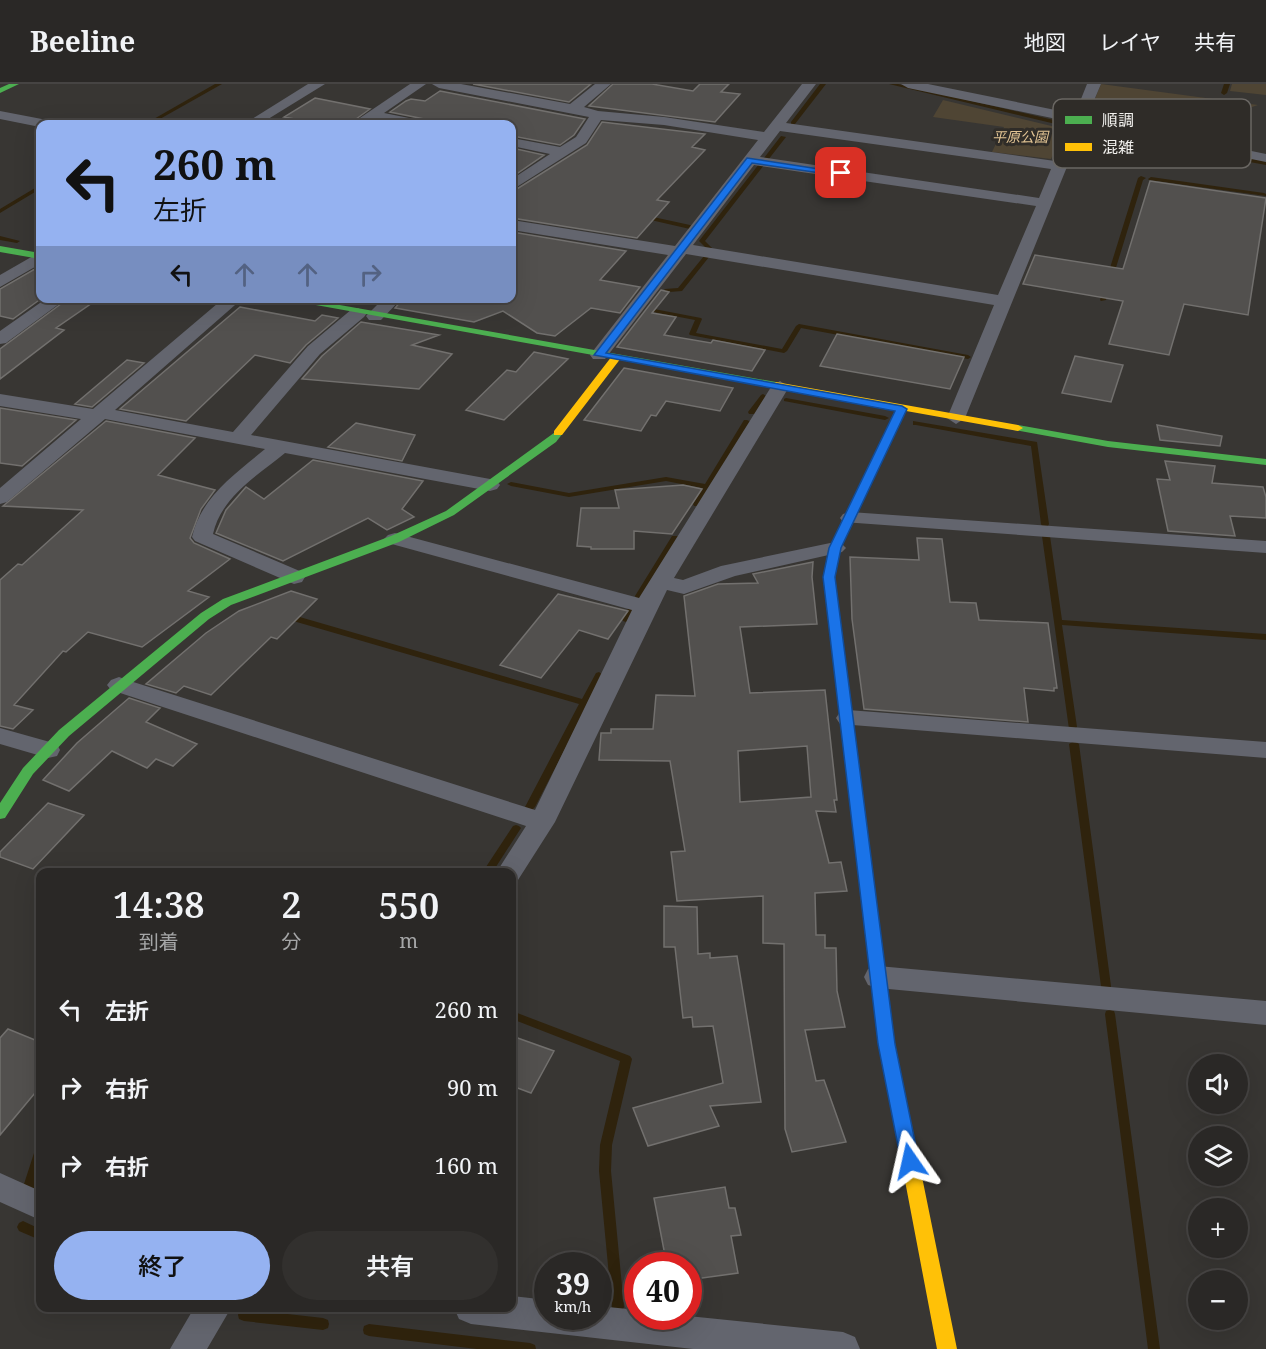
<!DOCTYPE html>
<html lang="ja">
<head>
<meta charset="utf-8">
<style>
  :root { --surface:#2a2826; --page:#32302e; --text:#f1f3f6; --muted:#a5a6a7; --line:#464443; --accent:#95b2f1 }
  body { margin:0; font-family:"Noto Serif","Noto Sans JP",serif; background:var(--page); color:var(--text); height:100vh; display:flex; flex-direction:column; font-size:22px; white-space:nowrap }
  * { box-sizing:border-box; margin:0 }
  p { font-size:20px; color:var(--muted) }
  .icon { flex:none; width:33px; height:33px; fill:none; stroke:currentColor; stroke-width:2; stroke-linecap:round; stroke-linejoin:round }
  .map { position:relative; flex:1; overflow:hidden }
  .sheet { position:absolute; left:36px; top:784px; width:480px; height:444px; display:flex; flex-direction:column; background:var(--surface); border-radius:12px; box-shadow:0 6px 24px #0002,0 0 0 2px var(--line) }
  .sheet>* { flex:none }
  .banner { position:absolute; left:36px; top:36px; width:480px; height:183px; border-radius:12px; box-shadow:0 6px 24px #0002,0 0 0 2px var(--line); background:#95b2f1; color:#111; overflow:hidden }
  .controls { position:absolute; left:1188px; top:970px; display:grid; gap:12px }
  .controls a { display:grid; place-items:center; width:60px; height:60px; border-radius:50%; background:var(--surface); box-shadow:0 6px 24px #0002,0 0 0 2px var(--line); font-size:30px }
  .speed { position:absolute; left:534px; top:1168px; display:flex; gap:12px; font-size:30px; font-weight:700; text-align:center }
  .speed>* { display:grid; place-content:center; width:78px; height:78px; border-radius:50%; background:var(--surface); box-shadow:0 6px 24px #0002,0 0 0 2px var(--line); line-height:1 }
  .speed small { font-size:15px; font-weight:400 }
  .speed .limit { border:9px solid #d22; background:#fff; color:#111 }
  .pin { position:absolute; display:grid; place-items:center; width:51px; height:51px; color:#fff; margin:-26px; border-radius:12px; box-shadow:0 3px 9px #0006 }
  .me { position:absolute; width:66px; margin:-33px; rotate:349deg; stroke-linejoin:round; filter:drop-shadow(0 0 4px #0008) }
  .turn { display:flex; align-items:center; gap:21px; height:126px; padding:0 18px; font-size:27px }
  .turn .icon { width:78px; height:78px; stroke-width:2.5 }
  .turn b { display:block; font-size:42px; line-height:51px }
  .lanes { display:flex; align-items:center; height:57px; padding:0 18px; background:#0003; justify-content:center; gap:30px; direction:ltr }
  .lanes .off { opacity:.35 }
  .eta { display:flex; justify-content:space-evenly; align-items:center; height:102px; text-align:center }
  .eta b { font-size:36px; font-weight:600; line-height:42px }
  .action { display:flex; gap:12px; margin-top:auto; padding:12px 18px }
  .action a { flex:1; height:69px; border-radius:36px; background:var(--accent); color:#111; font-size:24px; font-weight:600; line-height:69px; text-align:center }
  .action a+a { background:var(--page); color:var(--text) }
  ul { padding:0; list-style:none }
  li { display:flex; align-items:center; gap:18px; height:78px; padding:0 18px }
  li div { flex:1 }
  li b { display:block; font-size:22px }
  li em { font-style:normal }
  header { display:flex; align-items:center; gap:36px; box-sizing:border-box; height:84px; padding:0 30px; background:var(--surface); border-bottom:2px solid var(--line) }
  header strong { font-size:28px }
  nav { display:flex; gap:33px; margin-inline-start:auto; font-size:21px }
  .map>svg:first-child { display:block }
  .green { fill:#4f4534 }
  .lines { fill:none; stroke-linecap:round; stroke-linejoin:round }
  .stream { fill:#2f230d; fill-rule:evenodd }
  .building { fill:#52504e; stroke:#72706e; stroke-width:1.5; fill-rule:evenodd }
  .street { fill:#63656e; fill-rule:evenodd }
  .fast { fill:#4caf50; fill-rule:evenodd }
  .slow { fill:#ffc107; fill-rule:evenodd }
  .route { fill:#1a73e8; stroke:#114b97; stroke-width:1.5 }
  .labels { text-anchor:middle; stroke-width:6; stroke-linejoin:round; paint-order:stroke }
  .far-park-label { font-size:14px; font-style:italic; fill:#e2c494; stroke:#2f2c28 }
  .key { fill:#2f2c28; stroke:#6a6763; stroke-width:1.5 }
  .key-label { font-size:16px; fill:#f2f1ee }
</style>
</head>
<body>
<header>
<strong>Beeline</strong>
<nav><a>地図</a><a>レイヤ</a><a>共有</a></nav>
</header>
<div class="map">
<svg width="1266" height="1265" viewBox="0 0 1266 1265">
  <rect width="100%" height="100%" fill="#383633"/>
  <path class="green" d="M1101,0L1258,21L1199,41L1092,22Z
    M1232,0H1266V11L1230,7Z
    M943,16L1064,45L1051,75L992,68L1004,43L933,33Z"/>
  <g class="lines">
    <path class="stream" d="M215,0H222L151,40H145Z
      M820,0H826L795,40H791V38Z
      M889,0H898L1093,45L1266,77V81L1093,49Z
      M1224,0H1230L1227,9L1224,11L1221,9Z
      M374,35L377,37C374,40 369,41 365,40Z
      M781,52L786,53L768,76H764V74Z
      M759,80L764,81L705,157L712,164L707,165L699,157Z
      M1141,92L1146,94L1143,96L1106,216L1101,217L1100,216L1138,94Z
      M1151,93L1264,109L1266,110V112L1149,96L1148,95Z
      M40,101V105L0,129V125Z
      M644,131L690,141L693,143L690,145L642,134V132Z
      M0,152L20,157L17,159L0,156Z
      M706,171L709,173L682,207L669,208L654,225L701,234L702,235L696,249L782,265L796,242L799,240L968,271L971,273L968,275L801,244L787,267L784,269L690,251L689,250L695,236L648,227V225L665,205L678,204L704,172Z
      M763,310L766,312L756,328L755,330H749L748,328L761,311Z
      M786,314L885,332L889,334L885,336L784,317V315Z
      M744,336H747L751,338L700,422H694L693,420L702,404L666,397L569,413L511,402L507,400L511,398L569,409L666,393L705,400Z
      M913,337L1037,358L1049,440L1048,442H1042L1041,440L1031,362L916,341H913Z
      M1043,450H1046L1050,452L1062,536L1266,550V556L1062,541L1077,643L1075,645H1069L1042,452Z
      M672,452H678L679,454L642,514H636L635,512Z
      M631,524L635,527L629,537L626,538L623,537L622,535L628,525Z
      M286,529L582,615L596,589L599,588L603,591L535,723L533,725H527L525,723L579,620L283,534L282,532L283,530Z
      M1074,657L1079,660L1111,902L1110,905L1106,906L1102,905L1101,902L1069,660Z
      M516,741L519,742L521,744L492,789H482L513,742Z
      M1110,926L1114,927L1115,930L1160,1265H1148L1105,930L1106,927Z
      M512,927L630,972L632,975L612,1061L611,1087L624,1223L622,1227L618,1229L614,1227L612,1223L599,1087L600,1061L620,977L512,935Z
      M40,1064V1086L34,1104L30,1105L26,1104L24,1100L34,1069L36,1065Z
      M23,1137L40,1145V1156L19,1147L17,1143L19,1139Z
      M244,1225L323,1234L328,1236L329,1240L328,1244L323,1246L244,1237L239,1235L238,1231L239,1227Z
      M369,1240L530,1259L535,1261L536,1265H477L369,1252L364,1250L363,1246L364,1242Z"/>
  </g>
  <path class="building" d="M473,0H591L569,18Z
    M613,0H652L693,7L700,0H729L721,8L740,10L715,38L589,22Z
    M440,7L585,35L574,51L560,61L512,52V40H428L424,35L390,28L406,17L411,15L425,17Z
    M315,14L370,25L349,40H322L284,33Z
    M602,38L705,50L692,63L705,66L657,116L669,118L637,154L512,134V108L587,61Z
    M512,64L544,71L512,93Z
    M1150,97L1266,114L1248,231L1184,220L1169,271L1109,260L1123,217L1023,200L1035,171L1123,185Z
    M512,148L626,167L600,196L640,203L620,229L591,224L555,252L537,249L503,227L474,238L395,224L404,214H512Z
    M40,182L42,214L13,235L0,232V205Z
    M661,206L669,208L652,229L676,233L664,251L711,259L713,256L765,266L752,287L617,263Z
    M69,214L95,217L56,244L64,246L0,295V265Z
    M240,223L315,237L322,231L338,234L306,261L290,279L255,271L186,337L120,325Z
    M361,238L439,251L412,261L452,270L419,305L302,295L322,272Z
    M837,250L964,273L950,305L820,282Z
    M534,268L568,275L504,336L466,326L507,286L516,288Z
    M1075,272L1123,281L1111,318L1062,309Z
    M127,276L144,279L92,323L75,320Z
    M624,284L733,304L720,327L666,317L656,332L651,331L641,347L584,336Z
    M0,324L76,336L22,382L0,379Z
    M106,337L195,354L158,391L215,406L201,425L190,454L194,459L230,475L188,507L209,513L142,563L88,548L66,568L63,567L14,621L33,626L13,645L0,642V496L18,480L22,481L83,426L3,422Z
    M356,339L415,351L402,377L328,363Z
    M1157,341L1222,352L1220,362L1160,356Z
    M313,376L423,397L402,425L414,433L387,446L368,434L283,477L216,449L226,426L246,403L264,415Z
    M1165,377L1215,382L1212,399L1263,403L1266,413V434L1230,432L1235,452L1168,447L1157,395L1170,396Z
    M683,401L702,405L672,450L634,447V465H591V463L577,462L581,424H619L615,406Z
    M917,454L942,455L950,518L976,519L979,536L1048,539L1057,604H1054V607L1024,604L1028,638L864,625L852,535L850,473L919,476Z
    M813,478L812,493L817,540L740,543L750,609L825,606L837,716H834L836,728L816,727L829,779L841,778L847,807L815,809L816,851H825V864H836L837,907L845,943L805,946L816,997L824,996L846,1058L792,1068L785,1045L784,860L763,859V812L677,817L671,768L685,767L670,677L599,676L601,649H611V645H653L656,611L695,612L684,512L718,500L758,499L753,490ZM807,662L811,713L740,718L738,667Z
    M291,507L317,515L277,555L271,553L211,611L184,602L176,609L146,600L206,549L239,527Z
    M558,510L628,527L608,555L579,546L541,594L500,581Z
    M129,614L160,624L146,638L197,660L173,682L156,675L147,684L112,667L69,707L43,696L77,659Z
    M48,719L84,731L33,785L0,773V768Z
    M664,822L697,823L698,870L710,869V874L737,872L761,1018L710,1022L719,1042L648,1062L633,1024L723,999L713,942L693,943L692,933L683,934L675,863H664Z
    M8,945L40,958V1003L0,1051V954Z
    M512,952L554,967L531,1009L512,1002Z
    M725,1103L729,1124H735L741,1151L731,1152L738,1189L688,1196V1182H667L654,1114Z"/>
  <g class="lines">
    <path class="street" d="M308,0H325L260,40H244Z
      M410,0H426L384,29L424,37L426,40H400L374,36L367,40H351Z
      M432,0H461L570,20L595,0H611L584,23L598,27L664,33L764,48L802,0H816L786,39L1055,77L1071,38L908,4L901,0H928L1075,30L1087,0H1101L1087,33L1266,70V78L1084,41L965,334L956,340L947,334L994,221L686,170L605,275H593L590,271L593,267L668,171L512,146V136L675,162L758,56L664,41L601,36L586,59L512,106V95L550,70L512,62V54L560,63L576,53L589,33L439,4ZM780,47L1051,85L1039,114L760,73ZM754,81L1036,122L998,211L693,161Z
      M0,27L47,36L54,40H40V43L0,35Z
      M40,168V180L0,203V191Z
      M47,214H67L6,259L0,260V247Z
      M224,214H243L115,326L233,348L308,262L352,225L358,224L367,229L364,233L320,270L251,351L490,395L497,397L500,401L497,405L490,407L285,369C258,391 221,413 213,450L302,488L305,493L302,498L294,500L195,457L192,453C201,413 235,390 265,365L105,335L7,418L0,420V404L81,335L0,322V310L93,325Z
      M384,214H402L381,236H369L366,232Z
      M780,297L789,303L674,494L683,496L721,482L835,458L842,460L846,464L842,468L735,492L684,510L667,506L555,738L518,796L512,798V789H496L526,742L111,606L107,601L111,596L119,593L127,596L535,726L632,526L388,459L384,455L388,451L395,449L639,514L771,303Z
      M850,428L1266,457V469L843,438L840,434L843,430Z
      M848,626L1266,658V674L840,640L836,634L840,628Z
      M0,644L57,660L60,666L57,672L48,674L0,660Z
      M878,882L1266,917V941L878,904L868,901L864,893L868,885Z
      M0,1089L40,1107V1136L0,1118Z
      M512,1212L548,1216V1233H598V1222L638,1226V1233L688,1232L843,1248L855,1253L860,1265H693L471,1240L459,1235L454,1224H512Z
      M194,1224H231L207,1265H170Z"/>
    <path class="fast" d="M9,0H19L0,9V4Z
      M0,162L40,169V175L0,168Z
      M277,214H300L776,298L781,301L776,304Z
      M901,322L906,325L841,464L835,493L894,955L892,960L886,962L880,960L878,955L823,493L829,464L896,325Z
      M1018,341L1108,357L1266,375V381L1108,363L1014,346V342Z
      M558,346L563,349L556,358L454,431L399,458L231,521L209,535L69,652L33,690L5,734L0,735V719L23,684L59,646L201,529L223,515L391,452L446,427Z"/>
    <path class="slow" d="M616,271L621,274L562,351H554V347L612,272Z
      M776,298L1018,341L1023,344L1018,347L772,303L771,301Z
      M886,948L892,950L894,955L957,1265H937L878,955L880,950Z"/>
  </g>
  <path class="route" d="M747,74L845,89L841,92L752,79L606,269L902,322L907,325L841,464L835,493L895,960L919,1077L916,1083L910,1085L903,1083L901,1077L878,960L823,493L829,464L895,327L594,271Z"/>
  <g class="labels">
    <g class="far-park-label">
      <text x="1020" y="58">平原公園</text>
    </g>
  </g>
  <rect x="1053" y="15" width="198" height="69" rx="9" class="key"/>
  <rect x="1065" y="32" width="27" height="8" fill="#4caf50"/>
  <rect x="1065" y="59" width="27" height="8" fill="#ffc107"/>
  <g class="key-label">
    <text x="1102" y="42">順調</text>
    <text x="1102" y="69">混雑</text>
  </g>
</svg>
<div class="controls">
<a><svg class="icon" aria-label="sound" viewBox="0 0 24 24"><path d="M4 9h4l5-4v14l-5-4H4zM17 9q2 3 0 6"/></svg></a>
<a><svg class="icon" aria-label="layers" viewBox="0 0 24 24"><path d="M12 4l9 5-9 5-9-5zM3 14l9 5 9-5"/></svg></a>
<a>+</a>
<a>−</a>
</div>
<div class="speed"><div>39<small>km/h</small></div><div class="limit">40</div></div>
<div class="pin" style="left:841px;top:89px;background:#d93025"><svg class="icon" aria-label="arrive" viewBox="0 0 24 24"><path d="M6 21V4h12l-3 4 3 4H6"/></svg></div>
<svg class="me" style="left:910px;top:1077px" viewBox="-20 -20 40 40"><path d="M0-17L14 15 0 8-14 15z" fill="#1a73e8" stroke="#fff" stroke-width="4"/></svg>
<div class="banner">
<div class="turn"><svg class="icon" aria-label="left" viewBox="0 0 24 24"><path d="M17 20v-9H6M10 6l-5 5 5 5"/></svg><div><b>260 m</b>左折</div></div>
<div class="lanes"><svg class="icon" aria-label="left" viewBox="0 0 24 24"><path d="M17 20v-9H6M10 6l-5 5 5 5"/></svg><svg class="icon off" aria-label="ahead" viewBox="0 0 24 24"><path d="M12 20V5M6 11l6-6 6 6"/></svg><svg class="icon off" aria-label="ahead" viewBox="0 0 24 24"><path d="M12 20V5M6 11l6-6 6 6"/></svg><svg class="icon off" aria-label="right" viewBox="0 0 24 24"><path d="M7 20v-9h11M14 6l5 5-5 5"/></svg></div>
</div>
<section class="sheet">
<div class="eta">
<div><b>14:38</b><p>到着</p></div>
<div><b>2</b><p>分</p></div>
<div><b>550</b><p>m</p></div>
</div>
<ul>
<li><svg class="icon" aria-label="left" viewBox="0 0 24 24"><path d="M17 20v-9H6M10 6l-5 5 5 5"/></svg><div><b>左折</b></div><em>260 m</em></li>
<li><svg class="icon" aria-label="right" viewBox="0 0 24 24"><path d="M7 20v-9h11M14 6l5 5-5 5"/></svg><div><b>右折</b></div><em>90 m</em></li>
<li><svg class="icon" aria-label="right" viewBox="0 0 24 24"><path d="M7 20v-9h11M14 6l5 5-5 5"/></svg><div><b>右折</b></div><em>160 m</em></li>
</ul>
<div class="action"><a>終了</a><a>共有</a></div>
</section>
</div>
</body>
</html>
